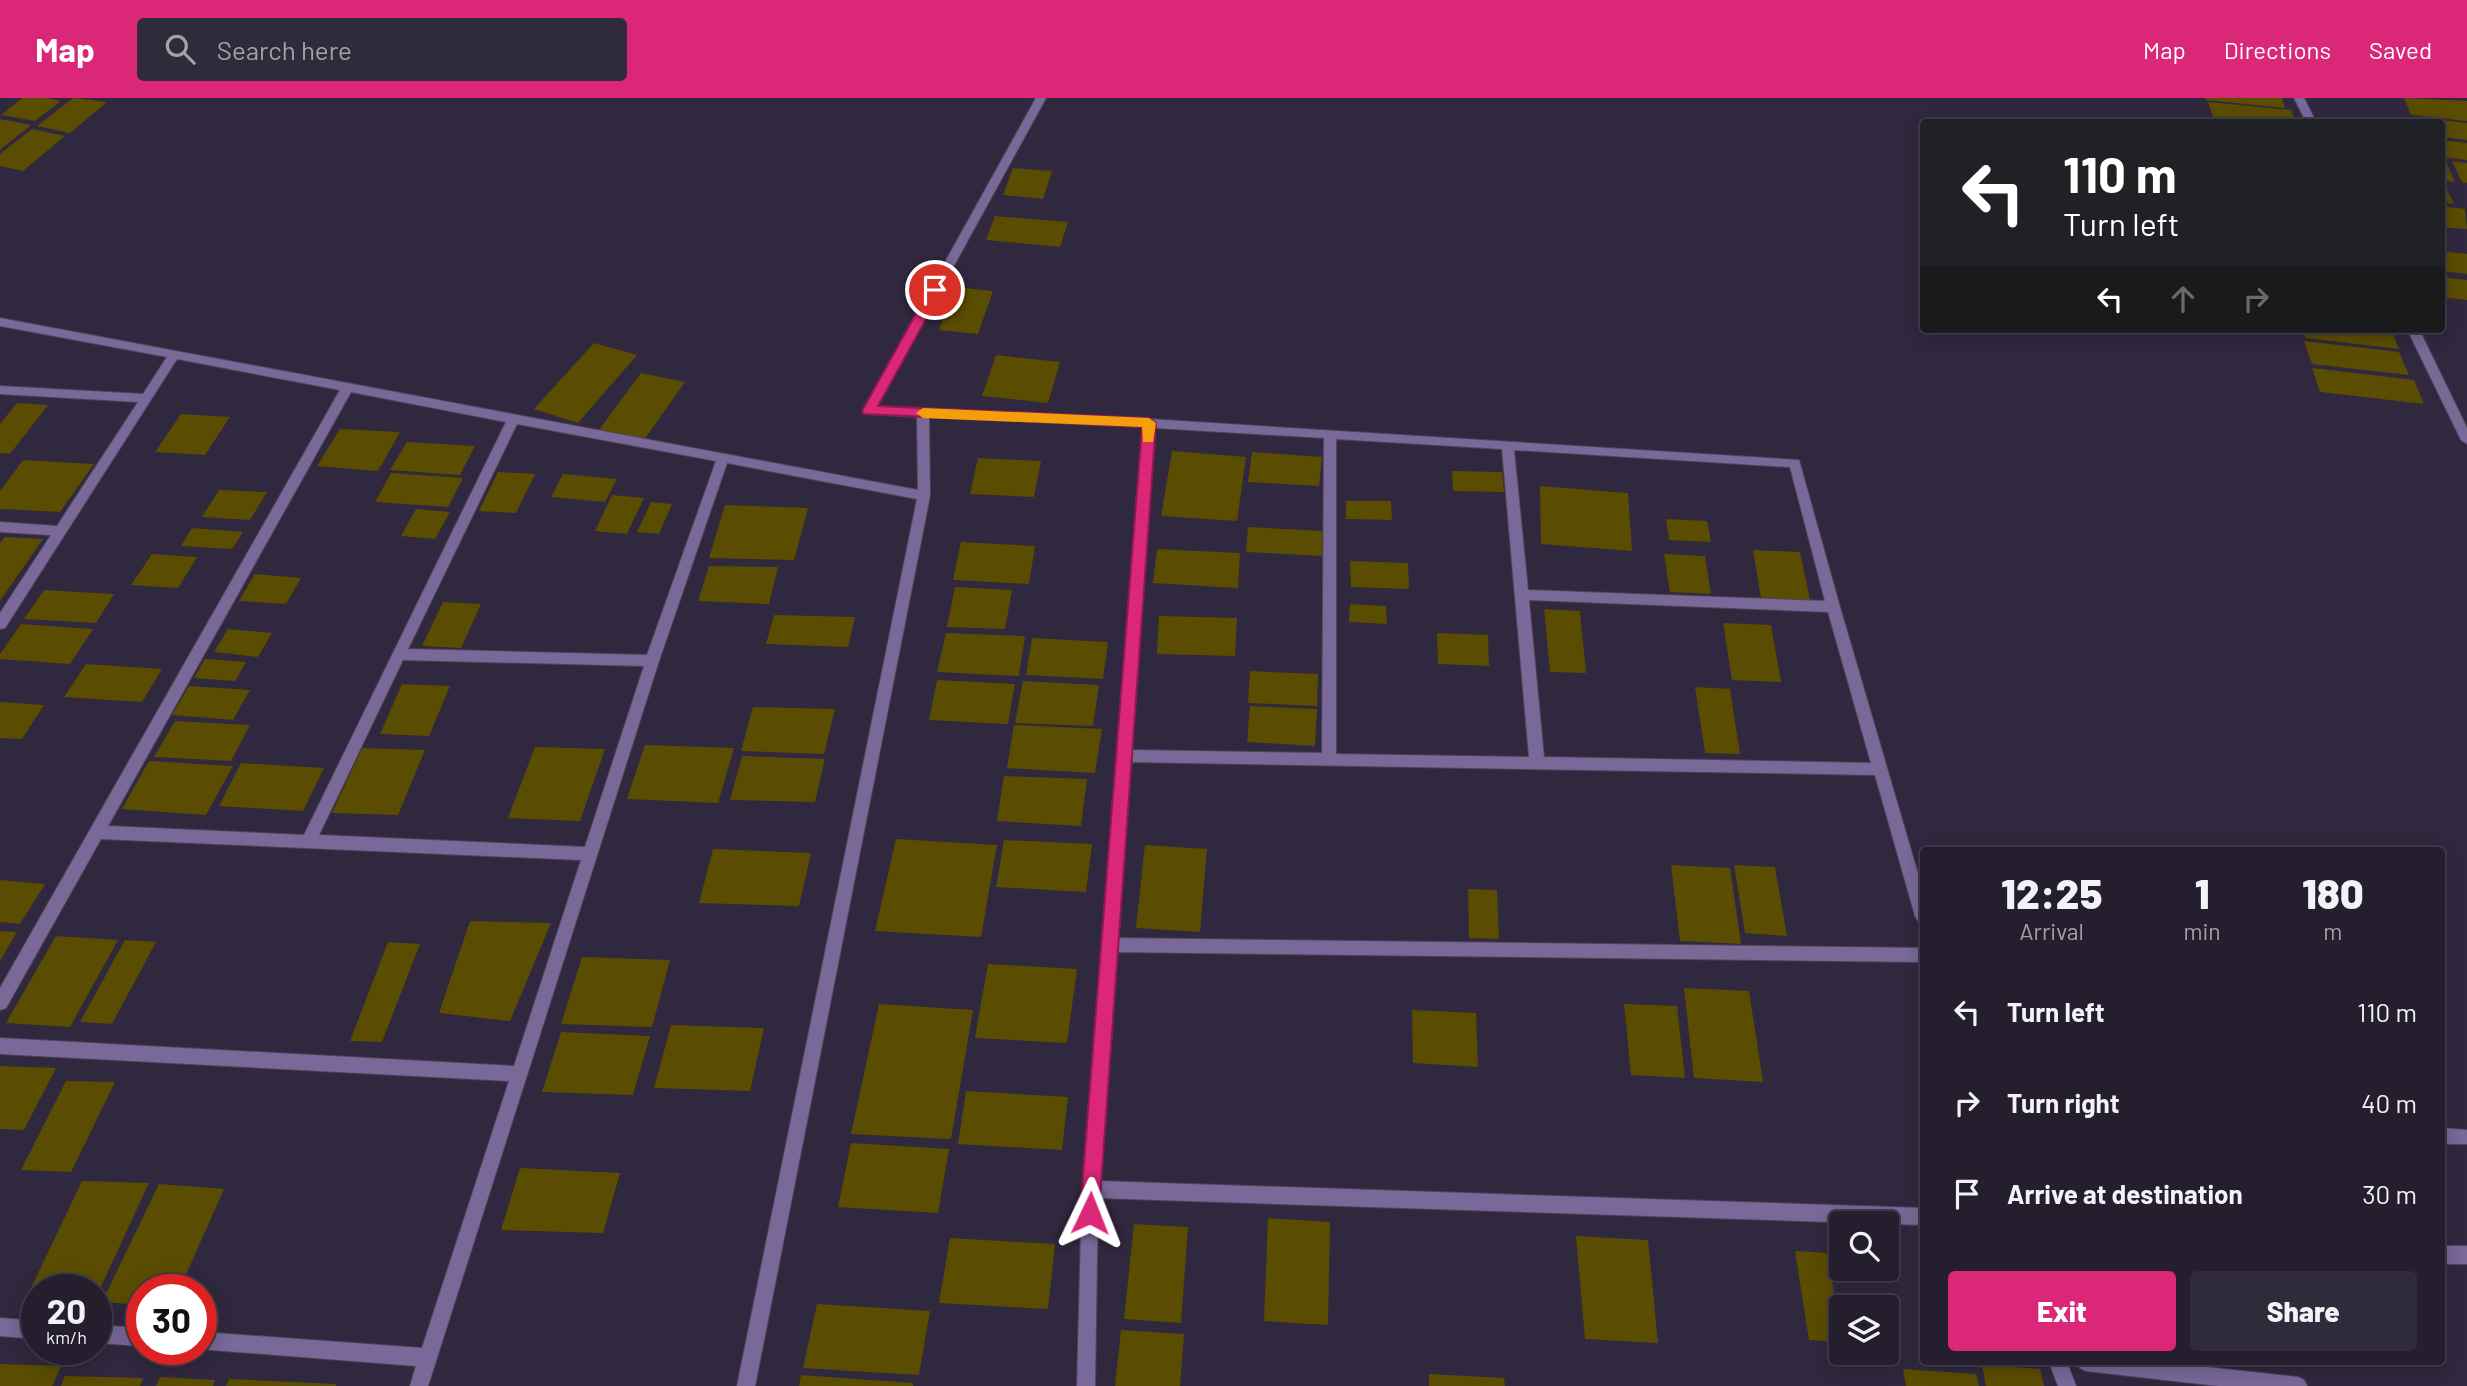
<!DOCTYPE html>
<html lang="en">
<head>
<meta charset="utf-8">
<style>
  :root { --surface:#241e2e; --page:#302b3a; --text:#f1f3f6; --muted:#a3a2aa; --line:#413c4a; --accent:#db2777 }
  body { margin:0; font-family:Barlow,sans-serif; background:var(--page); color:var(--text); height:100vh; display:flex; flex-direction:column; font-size:26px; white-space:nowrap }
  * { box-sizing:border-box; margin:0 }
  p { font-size:23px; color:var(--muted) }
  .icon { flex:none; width:38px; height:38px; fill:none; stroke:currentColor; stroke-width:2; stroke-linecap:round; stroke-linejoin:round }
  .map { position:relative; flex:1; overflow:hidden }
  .sheet { position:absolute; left:1920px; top:749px; width:525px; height:518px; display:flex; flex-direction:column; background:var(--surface); border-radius:7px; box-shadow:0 4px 18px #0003,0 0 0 2px var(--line) }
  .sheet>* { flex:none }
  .banner { position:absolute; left:1920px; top:21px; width:525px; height:214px; border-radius:7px; box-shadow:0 4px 18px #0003,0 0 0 2px var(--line); background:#202124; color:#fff; overflow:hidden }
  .fabs { position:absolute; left:1829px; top:1113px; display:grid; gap:14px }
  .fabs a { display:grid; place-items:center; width:70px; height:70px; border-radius:7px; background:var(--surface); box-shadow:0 4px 18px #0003,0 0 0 2px var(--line); font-size:35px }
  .speed { position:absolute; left:21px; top:1176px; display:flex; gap:14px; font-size:35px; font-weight:700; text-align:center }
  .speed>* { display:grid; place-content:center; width:91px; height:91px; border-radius:50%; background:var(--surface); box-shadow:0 4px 18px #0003,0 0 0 2px var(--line); line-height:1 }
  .speed small { font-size:18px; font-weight:400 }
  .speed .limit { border:10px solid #d22; background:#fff; color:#111 }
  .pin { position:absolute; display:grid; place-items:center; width:60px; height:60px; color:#fff; margin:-30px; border:4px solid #fff; border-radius:50%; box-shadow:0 2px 7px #0007 }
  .me { position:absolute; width:77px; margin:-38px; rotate:2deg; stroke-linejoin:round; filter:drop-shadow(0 0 5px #0008) }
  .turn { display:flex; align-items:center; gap:24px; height:147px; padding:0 28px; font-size:32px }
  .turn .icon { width:91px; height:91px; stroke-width:2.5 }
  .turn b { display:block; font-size:49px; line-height:60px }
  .lanes { display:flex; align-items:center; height:66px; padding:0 28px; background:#0003; justify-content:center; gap:35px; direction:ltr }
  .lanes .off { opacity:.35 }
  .eta { display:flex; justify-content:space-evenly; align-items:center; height:119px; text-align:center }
  .eta b { font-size:42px; font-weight:800; line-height:49px }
  .cta { display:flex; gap:14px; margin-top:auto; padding:14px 28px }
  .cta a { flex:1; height:80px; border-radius:7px; background:var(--accent); color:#fff; font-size:28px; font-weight:800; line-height:80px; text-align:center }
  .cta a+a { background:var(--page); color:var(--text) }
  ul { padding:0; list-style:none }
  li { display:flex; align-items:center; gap:21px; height:91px; padding:0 28px }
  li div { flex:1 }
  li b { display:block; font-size:26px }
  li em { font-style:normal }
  header { display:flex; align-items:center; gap:42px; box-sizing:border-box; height:98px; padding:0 35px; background:var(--accent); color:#fff }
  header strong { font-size:33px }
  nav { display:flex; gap:38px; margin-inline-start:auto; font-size:24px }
  .search { width:490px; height:63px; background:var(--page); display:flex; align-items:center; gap:18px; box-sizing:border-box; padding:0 24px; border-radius:7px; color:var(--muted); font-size:26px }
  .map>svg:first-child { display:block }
  .building { fill:#5a4c00 }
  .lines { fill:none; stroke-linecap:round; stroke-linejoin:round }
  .street-casing { stroke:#4d465b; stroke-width:2 }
  .street { fill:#796898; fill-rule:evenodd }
  .route { fill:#db2777; stroke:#8e194d; stroke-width:2 }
  .slow { fill:#f59e0b }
</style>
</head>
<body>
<header>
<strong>Map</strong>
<div class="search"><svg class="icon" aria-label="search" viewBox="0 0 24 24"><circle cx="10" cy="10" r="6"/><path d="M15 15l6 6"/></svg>Search here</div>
<nav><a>Map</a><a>Directions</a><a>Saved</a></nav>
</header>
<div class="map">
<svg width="2467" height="1288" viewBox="0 0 2467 1288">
  <rect width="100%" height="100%" fill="#30283e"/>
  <path class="building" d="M22,0H47L61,3L35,23L1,17Z
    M73,0L107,4L70,35L37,28Z
    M2206,0H2282L2285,10L2205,2Z
    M2404,0L2467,3V23L2411,17Z
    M2208,4L2291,12L2296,24L2214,22Z
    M2377,19L2413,23V24H2380Z
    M2413,19L2467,25V42L2441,39V24H2416Z
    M0,21L31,27L0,52Z
    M32,31L65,38L23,73L0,68V56Z
    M2441,42L2467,45V62L2441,59Z
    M2452,63L2467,65V85L2462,84Z
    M2441,66H2447L2455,84L2441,82Z
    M1013,70L1052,73L1043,101L1003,97Z
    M2441,84L2444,85L2454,106L2441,104Z
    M2441,108L2465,111L2467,131L2441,129Z
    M995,118L1068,124L1060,149L986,142Z
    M2441,153L2467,156V176L2441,173Z
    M2441,179L2467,182V202L2441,199Z
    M955,189L993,193L978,236L939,232Z
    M2303,231H2391L2399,251L2306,240Z
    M2304,243L2399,254L2409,277L2312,266Z
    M594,245L637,257L578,325L534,311Z
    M996,257L1060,264L1048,305L982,298Z
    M2312,270L2414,282L2424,306L2320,294Z
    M641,275L685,284L644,342L599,332Z
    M17,305L48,307L10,356L0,355V326Z
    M181,316L230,319L205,357L155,354Z
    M340,331L400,334L378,373L317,368Z
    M407,344L475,348L460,377L390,372Z
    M1172,353L1246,359L1237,423L1161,418Z
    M1252,354L1322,359L1319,388L1248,384Z
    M978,360L1041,363L1034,399L970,396Z
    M23,362L94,366L60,414L0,411V393Z
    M1452,373L1502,374L1504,394L1453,393Z
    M498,374L535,376L516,415L479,413Z
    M391,375L463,380L448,409L375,404Z
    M563,376L617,381L605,404L551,399Z
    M1540,388L1628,395L1632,453L1541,446Z
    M219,392L267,394L250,422L202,419Z
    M612,397L644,400L627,436L595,433Z
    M1346,403H1391L1392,422L1346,421Z
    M651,404L672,406L659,436L637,434Z
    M725,407L808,410L794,462L709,460Z
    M416,411L450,414L435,441L401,438Z
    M1666,421L1707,423L1711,444L1669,442Z
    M1248,429L1322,433V458L1246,454Z
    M192,430L243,434L232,451L181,448Z
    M5,439L43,441L0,503V445Z
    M961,444L1035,448L1029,486L953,482Z
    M1157,451L1240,455L1238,490L1153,485Z
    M1753,452L1800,454L1810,502L1761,500Z
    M152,456L197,459L178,490L131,487Z
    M1664,456L1705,458L1711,496L1670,494Z
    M1350,463L1408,465L1409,491L1351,489Z
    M709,468L778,469L769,506L698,503Z
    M255,476L301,480L286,506L239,503Z
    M955,489L1012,492L1005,531L947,529Z
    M44,492L114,496L96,525L24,521Z
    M443,504L481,506L461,550L422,548Z
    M1350,506L1386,508L1387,526L1349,524Z
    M1544,511L1580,513L1586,575L1550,574Z
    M774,517L855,519L848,549L766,546Z
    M1159,518L1237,520L1235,558L1157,556Z
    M1723,525L1771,527L1781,584L1732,582Z
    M21,526L93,531L70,566L0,561V556Z
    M228,531L272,535L258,559L214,554Z
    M946,535L1025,538L1019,578L937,574Z
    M1437,535L1488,537L1489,568L1438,566Z
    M1032,540L1108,544L1103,581L1026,577Z
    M205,561L246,564L235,583L194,580Z
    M86,566L162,571L142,604L64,599Z
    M1250,573L1318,576L1317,608L1248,605Z
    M937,582L1015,586L1008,626L929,622Z
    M1023,583L1099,587L1093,628L1015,625Z
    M402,586L450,588L429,638L380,636Z
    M189,588L250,592L233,622L172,617Z
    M1695,589L1730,591L1740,656L1705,655Z
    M0,604L44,607L22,641L0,640Z
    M1250,608L1317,611L1315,648L1247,644Z
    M753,609L835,611L824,656L741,653Z
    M175,623L250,627L231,663L154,659Z
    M1014,627L1102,631L1095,675L1007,670Z
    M645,647L734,650L718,705L627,701Z
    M535,649L605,651L580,723L508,720Z
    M362,650L425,652L398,717L332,715Z
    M742,658L825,661L815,704L730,702Z
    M149,663L233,668L206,717L122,711Z
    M241,665L324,670L303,713L219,708Z
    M1004,678L1087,681L1081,728L997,723Z
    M896,741L997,747L981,839L875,833Z
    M1004,742L1092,746L1086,794L996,789Z
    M1145,747L1207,751L1200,834L1136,830Z
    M713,751L811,755L799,808L699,805Z
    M1671,767L1730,770L1741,846L1680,843Z
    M1734,767L1775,769L1787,838L1745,835Z
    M0,782L45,786L20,826L0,824Z
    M1468,791L1497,792L1499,841L1469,840Z
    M470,823L551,825L510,923L439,915Z
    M0,833L17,834L0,863Z
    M56,838L118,842L70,929L6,925Z
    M125,842L156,844L112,926L80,924Z
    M388,844L420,846L382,944L350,943Z
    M582,859L670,862L652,929L561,926Z
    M988,866L1077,871L1067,945L975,940Z
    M1684,890L1749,893L1763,984L1694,980Z
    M879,906L973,912L951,1041L851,1036Z
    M1624,906L1677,908L1685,980L1631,977Z
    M1412,912L1476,915L1478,969L1413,965Z
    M671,927L764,930L750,993L654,990Z
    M561,934L650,938L633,997L542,994Z
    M0,968L56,970L24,1032L0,1031Z
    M66,983L115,984L71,1074L21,1072Z
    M966,993L1068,999L1062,1052L958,1046Z
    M851,1045L949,1051L938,1115L838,1109Z
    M520,1070L620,1075L603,1135L501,1132Z
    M82,1083L149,1085L99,1193L31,1190Z
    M159,1086L224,1091L179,1192H142V1207L102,1204Z
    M1268,1120L1330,1124L1328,1227L1264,1223Z
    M1134,1126L1188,1129L1181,1225L1124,1221Z
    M1576,1138L1648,1142L1658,1245L1585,1241Z
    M950,1140L1055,1146L1048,1211L939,1205Z
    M1795,1153L1828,1155L1841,1244L1809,1242Z
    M817,1206L930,1213L919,1277L803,1270Z
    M1121,1232L1184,1236L1180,1288H1115Z
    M0,1266L61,1268L52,1288H0Z
    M1982,1267L2040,1271L2044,1288H1986Z
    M1903,1271L1976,1276L1979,1288H1906Z
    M1429,1276L1504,1280L1505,1288H1429Z
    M801,1277L913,1285V1288H799Z
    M65,1278L143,1280L140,1288H61Z
    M160,1279L215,1282L213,1288H156Z
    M229,1281L336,1286V1288H226Z"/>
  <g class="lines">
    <g class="street-casing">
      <path id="street" d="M1036,0H1046L877,308L1149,321L1799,362L1840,509L1923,793V825L1918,823L1915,818L1875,677L1130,664L1117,840L1923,850V864L1116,854L1099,1083L1923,1110V1127L1098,1100L1095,1288H1077L1082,1091L1143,329L929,319L930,398L755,1288H737L917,401L727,365L659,563L428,1288H410L416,1268L199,1251H201V1234L422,1250L509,983L0,956V940L514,968L581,762L101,741L6,910L0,912V890L340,292L177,261L5,530L0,531V515L51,437L0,434V424L57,428L138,304L0,296V288L143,296L167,259L0,228V220L918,392L917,319L869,316L863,312ZM351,294L506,324L304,737L108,728ZM517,326L716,363L647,557L408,551ZM1155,330L1324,340L1322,655L1131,652ZM1336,341L1502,351L1529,659L1336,656ZM1514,352L1790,369L1825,503L1528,492ZM1529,502L1828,514L1871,665L1544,659ZM403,562L644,568L585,749L319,737Z
        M2294,0H2304L2316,24H2306Z
        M2407,231H2419L2467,330V346L2461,342Z
        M2441,1030L2467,1032V1046H2441Z
        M2441,1148H2467V1166H2441Z
        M0,1220L37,1223V1241L0,1238Z
        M96,1227L142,1230V1248L96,1245Z
        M2049,1264H2067L2076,1288H2058Z
        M2077,1264H2161L2298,1279L2304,1282L2307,1288H2218L2086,1273L2080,1270Z"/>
    </g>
    <use href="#street" class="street"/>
  </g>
  <path class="route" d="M935,188L942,192L878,308L1149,320L1156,325L1099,1115L1096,1122L1090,1125L1083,1122L1080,1115L1142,329L864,316L862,313L929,192Z"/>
  <path class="slow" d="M923,310L1149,320L1156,325L1153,344H1143L1142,329L923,320L916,315Z"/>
</svg>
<div class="fabs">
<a><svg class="icon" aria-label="search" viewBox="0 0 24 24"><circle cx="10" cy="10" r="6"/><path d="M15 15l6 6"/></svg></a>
<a><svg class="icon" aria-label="layers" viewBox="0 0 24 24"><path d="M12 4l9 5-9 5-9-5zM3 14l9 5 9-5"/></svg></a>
</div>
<div class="speed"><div>20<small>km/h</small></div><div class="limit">30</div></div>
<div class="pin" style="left:935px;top:192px;background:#d93025"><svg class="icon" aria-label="arrive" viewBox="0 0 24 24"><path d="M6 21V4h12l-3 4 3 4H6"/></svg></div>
<svg class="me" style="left:1090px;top:1115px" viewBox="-20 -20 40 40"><path d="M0-17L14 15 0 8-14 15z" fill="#db2777" stroke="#fff" stroke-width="4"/></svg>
<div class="banner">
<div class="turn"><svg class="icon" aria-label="left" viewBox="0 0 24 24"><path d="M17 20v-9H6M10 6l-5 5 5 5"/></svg><div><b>110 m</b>Turn left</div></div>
<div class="lanes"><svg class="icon" aria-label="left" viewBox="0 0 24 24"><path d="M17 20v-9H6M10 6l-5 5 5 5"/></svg><svg class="icon off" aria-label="ahead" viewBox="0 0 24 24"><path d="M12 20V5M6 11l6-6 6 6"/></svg><svg class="icon off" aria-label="right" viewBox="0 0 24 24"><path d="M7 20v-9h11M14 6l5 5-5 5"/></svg></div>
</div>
<section class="sheet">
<div class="eta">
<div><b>12:25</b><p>Arrival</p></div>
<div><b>1</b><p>min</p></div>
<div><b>180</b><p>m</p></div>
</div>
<ul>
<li><svg class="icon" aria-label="left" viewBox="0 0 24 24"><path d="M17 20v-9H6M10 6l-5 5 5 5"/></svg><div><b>Turn left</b></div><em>110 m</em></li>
<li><svg class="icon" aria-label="right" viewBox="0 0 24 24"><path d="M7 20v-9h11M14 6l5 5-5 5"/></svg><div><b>Turn right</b></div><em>40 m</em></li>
<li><svg class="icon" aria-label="arrive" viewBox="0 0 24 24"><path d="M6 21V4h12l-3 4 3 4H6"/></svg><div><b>Arrive at destination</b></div><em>30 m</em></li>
</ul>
<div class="cta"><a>Exit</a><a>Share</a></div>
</section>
</div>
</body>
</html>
